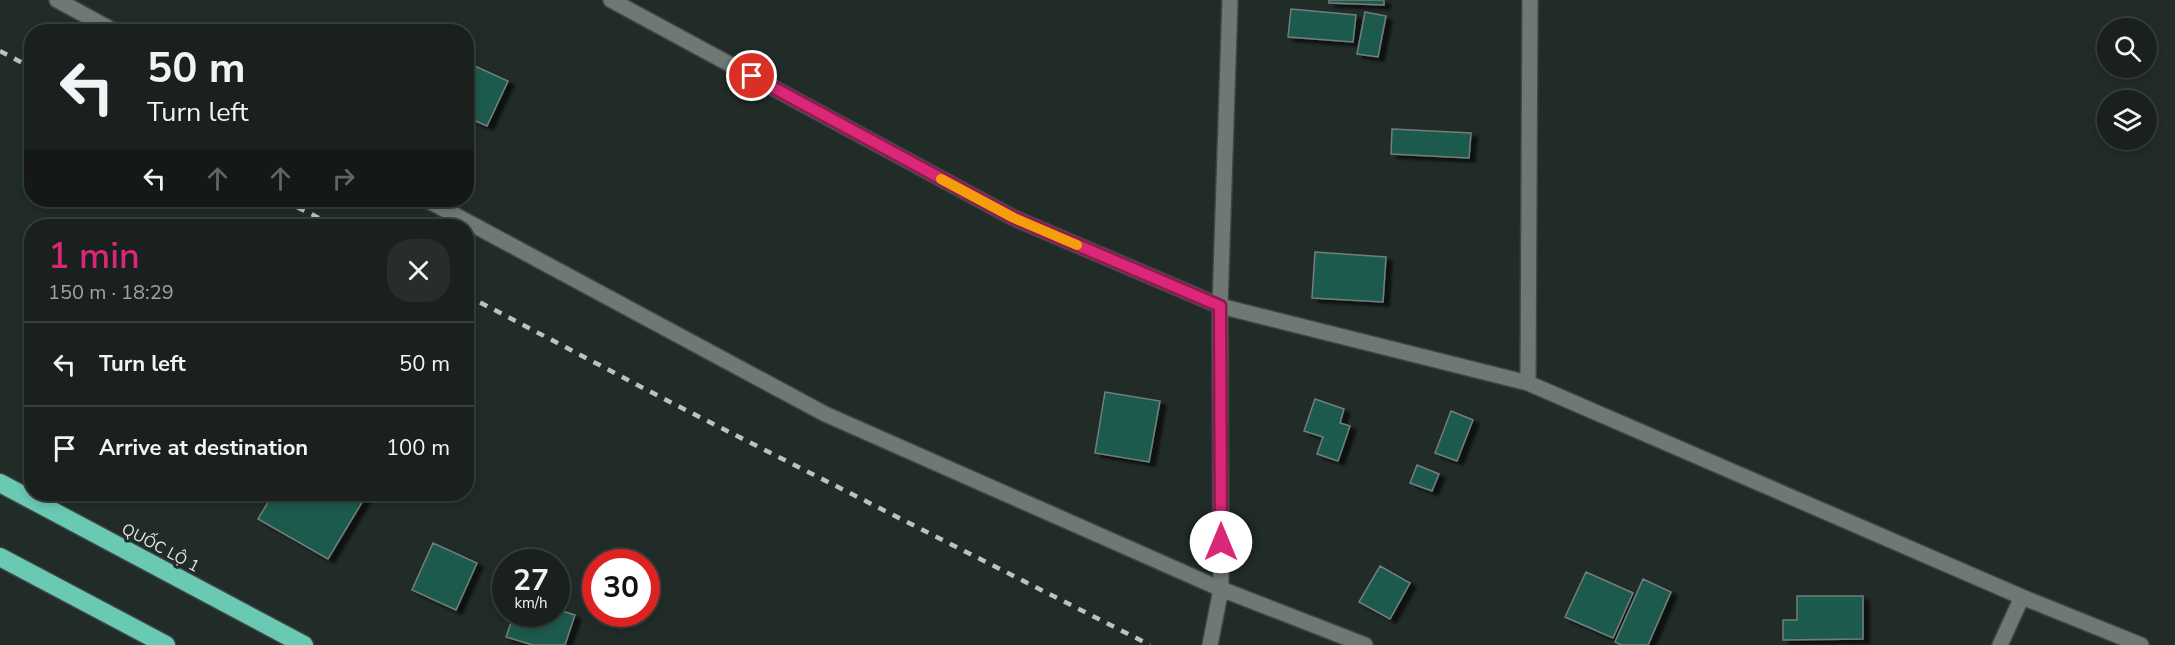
<!DOCTYPE html>
<html lang="en">
<head>
<meta charset="utf-8">
<style>
  :root { --surface:#19201e; --page:#262d2b; --text:#f1f3f6; --muted:#9fa3a4; --line:#373e3c; --accent:#db2777 }
  body { margin:0; font-family:"Nunito Sans",sans-serif; background:var(--page); color:var(--text); height:100vh; display:flex; flex-direction:column; font-size:22px; white-space:nowrap }
  * { box-sizing:border-box; margin:0 }
  p { font-size:20px; color:var(--muted) }
  .icon { flex:none; width:33px; height:33px; fill:none; stroke:currentColor; stroke-width:2; stroke-linecap:round; stroke-linejoin:round }
  .map { position:relative; flex:1; overflow:hidden }
  .sheet { position:absolute; left:24px; top:219px; width:450px; height:282px; display:flex; flex-direction:column; background:var(--surface); border-radius:24px; box-shadow:0 3px 9px #0003,0 0 0 2px var(--line) }
  .sheet>* { flex:none }
  .guide { position:absolute; left:24px; top:24px; width:450px; height:183px; border-radius:24px; box-shadow:0 3px 9px #0003,0 0 0 2px var(--line); background:#19201e; color:var(--text); overflow:hidden }
  .fabs { position:absolute; left:2097px; top:18px; display:grid; gap:12px }
  .fabs a { display:grid; place-items:center; width:60px; height:60px; border-radius:50%; background:var(--surface); box-shadow:0 3px 9px #0003,0 0 0 2px var(--line); font-size:30px }
  .speed { position:absolute; left:492px; top:549px; display:flex; gap:12px; font-size:30px; font-weight:700; text-align:center }
  .speed>* { display:grid; place-content:center; width:78px; height:78px; border-radius:50%; background:var(--surface); box-shadow:0 3px 9px #0003,0 0 0 2px var(--line); line-height:1 }
  .speed small { font-size:15px; font-weight:400 }
  .speed .limit { border:9px solid #d22; background:#fff; color:#111 }
  .pin { position:absolute; display:grid; place-items:center; width:51px; height:51px; color:#fff; margin:-26px; border:3px solid #fff; border-radius:50%; box-shadow:0 2px 6px #0007 }
  .me { position:absolute; width:66px; margin:-33px; rotate:0deg; stroke-linejoin:round; filter:drop-shadow(0 0 4px #0008) }
  .turn { display:flex; align-items:center; gap:21px; height:126px; padding:0 24px; font-size:27px }
  .turn .icon { width:78px; height:78px; stroke-width:2.5 }
  .turn b { display:block; font-size:42px; line-height:51px }
  .lanes { display:flex; align-items:center; height:57px; padding:0 24px; background:#0003; justify-content:center; gap:30px; direction:ltr }
  .lanes .off { opacity:.35 }
  .round { display:grid; place-items:center; flex:none; width:63px; height:63px; border-radius:24px; background:var(--page) }
  .overview { display:flex; align-items:center; justify-content:space-between; height:102px; padding:0 24px }
  h1 { font-size:36px; font-weight:600; line-height:45px; color:var(--accent) }
  ul { padding:0; list-style:none }
  li { display:flex; align-items:center; gap:18px; height:84px; padding:0 24px; border-top:2px solid var(--line) }
  li div { flex:1 }
  li b { display:block; font-size:22px }
  li em { font-style:normal }
  .map>svg:first-child { display:block }
  .building { fill:#1a5a4d; stroke:#737e7b; stroke-width:1.5; filter:url(#shadow) }
  .lines { fill:none; stroke-linecap:round; stroke-linejoin:round }
  .minor-casing { stroke:#3d4644; stroke-width:18 }
  .highway-casing { stroke:#3d4644; stroke-width:21 }
  .minor { stroke:#6e7976; stroke-width:15 }
  .highway { stroke:#6ac9b3; stroke-width:18 }
  .rail { stroke:#bbc2c0; stroke-width:4.5; stroke-dasharray:8 8; stroke-linecap:butt }
  .route-casing { stroke:#8e194d; stroke-width:15 }
  .route { stroke:#db2777; stroke-width:10 }
  .slow { stroke:#f59e0b; stroke-width:10 }
  .labels { text-anchor:middle; stroke-width:6; stroke-linejoin:round; paint-order:stroke }
  .street-label { font-size:16px; fill:#e0e6e4; stroke:#212b28 }
</style>
</head>
<body>
<div class="map">
<svg width="2175" height="645" viewBox="0 0 2175 645">
  <defs>
    <filter id="shadow"><feDropShadow dx="6" dy="4" stdDeviation="1.5" flood-color="#0009"/></filter>
  </defs>
  <rect width="100%" height="100%" fill="#212b28"/>
  <path class="building" d="M1329,0H1384V5L1329,3Z
    M1291,9L1356,15L1353,42L1288,37Z
    M1365,12L1386,16L1378,57L1357,54Z
    M466,62L508,81L487,126L469,118L466,123Z
    M1392,129L1471,133L1469,158L1391,154Z
    M1315,252L1386,257L1383,302L1312,298Z
    M1105,392L1160,401L1149,462L1095,453Z
    M1315,399L1344,409L1340,423L1350,426L1338,461L1317,454L1323,437L1304,431Z
    M1451,411L1473,420L1457,461L1435,453Z
    M1417,465L1439,474L1432,491L1410,483Z
    M273,494H367L328,559L258,519Z
    M433,543L477,563L456,610L412,590Z
    M1380,566L1410,583L1390,619L1359,602Z
    M1586,572L1633,593L1613,638L1565,617Z
    M1643,579L1671,592L1648,645H1621L1615,642Z
    M1797,596H1863V639L1783,640V620H1797Z
    M556,609L575,615L565,645H533L506,637L514,614H556Z"/>
  <g class="lines">
    <g class="minor-casing">
      <path id="minor" d="M57,0L116,32
        M611,0L1014,218L1220,306L1528,383L2022,597L2141,645
        M427,200L825,414L1221,589L1365,645
        M1528,383L1530,0
        M1210,645L1221,589L1220,306L1230,0
        M2000,645L2022,597"/>
    </g>
    <g class="highway-casing">
      <path id="highway" d="M0,483L304,645
        M0,557L166,645"/>
    </g>
    <use href="#minor" class="minor"/>
    <use href="#highway" class="highway"/>
    <path class="rail" d="M0,51L32,68
      M283,200L335,226
      M466,295L670,402L1150,645"/>
  </g>
  <g class="lines">
    <g class="route-casing">
      <path id="route" d="M752,76L1014,218L1220,306L1221,542"/>
    </g>
    <use href="#route" class="route"/>
    <path class="slow" d="M941,179L1014,218L1077,245"/>
  </g>
  <g class="labels">
    <g class="street-label">
      <text transform="translate(161 547) rotate(28)" y="6">QUỐC LỘ 1</text>
    </g>
  </g>
</svg>
<div class="fabs">
<a><svg class="icon" aria-label="search" viewBox="0 0 24 24"><circle cx="10" cy="10" r="6"/><path d="M15 15l6 6"/></svg></a>
<a><svg class="icon" aria-label="layers" viewBox="0 0 24 24"><path d="M12 4l9 5-9 5-9-5zM3 14l9 5 9-5"/></svg></a>
</div>
<div class="speed"><div>27<small>km/h</small></div><div class="limit">30</div></div>
<div class="pin" style="left:752px;top:76px;background:#d93025"><svg class="icon" aria-label="arrive" viewBox="0 0 24 24"><path d="M6 21V4h12l-3 4 3 4H6"/></svg></div>
<svg class="me" style="left:1221px;top:542px" viewBox="-20 -20 40 40"><circle r="19" fill="#fff"/><path d="M0-13L10 11 0 6-10 11z" fill="#db2777"/></svg>
<div class="guide">
<div class="turn"><svg class="icon" aria-label="left" viewBox="0 0 24 24"><path d="M17 20v-9H6M10 6l-5 5 5 5"/></svg><div><b>50 m</b>Turn left</div></div>
<div class="lanes"><svg class="icon" aria-label="left" viewBox="0 0 24 24"><path d="M17 20v-9H6M10 6l-5 5 5 5"/></svg><svg class="icon off" aria-label="ahead" viewBox="0 0 24 24"><path d="M12 20V5M6 11l6-6 6 6"/></svg><svg class="icon off" aria-label="ahead" viewBox="0 0 24 24"><path d="M12 20V5M6 11l6-6 6 6"/></svg><svg class="icon off" aria-label="right" viewBox="0 0 24 24"><path d="M7 20v-9h11M14 6l5 5-5 5"/></svg></div>
</div>
<section class="sheet">
<div class="overview"><div><h1>1 min</h1><p>150 m · 18:29</p></div><a class="round"><svg class="icon" aria-label="close" viewBox="0 0 24 24"><path d="M6 6l12 12M18 6L6 18"/></svg></a></div>
<ul>
<li><svg class="icon" aria-label="left" viewBox="0 0 24 24"><path d="M17 20v-9H6M10 6l-5 5 5 5"/></svg><div><b>Turn left</b></div><em>50 m</em></li>
<li><svg class="icon" aria-label="arrive" viewBox="0 0 24 24"><path d="M6 21V4h12l-3 4 3 4H6"/></svg><div><b>Arrive at destination</b></div><em>100 m</em></li>
</ul>
</section>
</div>
</body>
</html>
